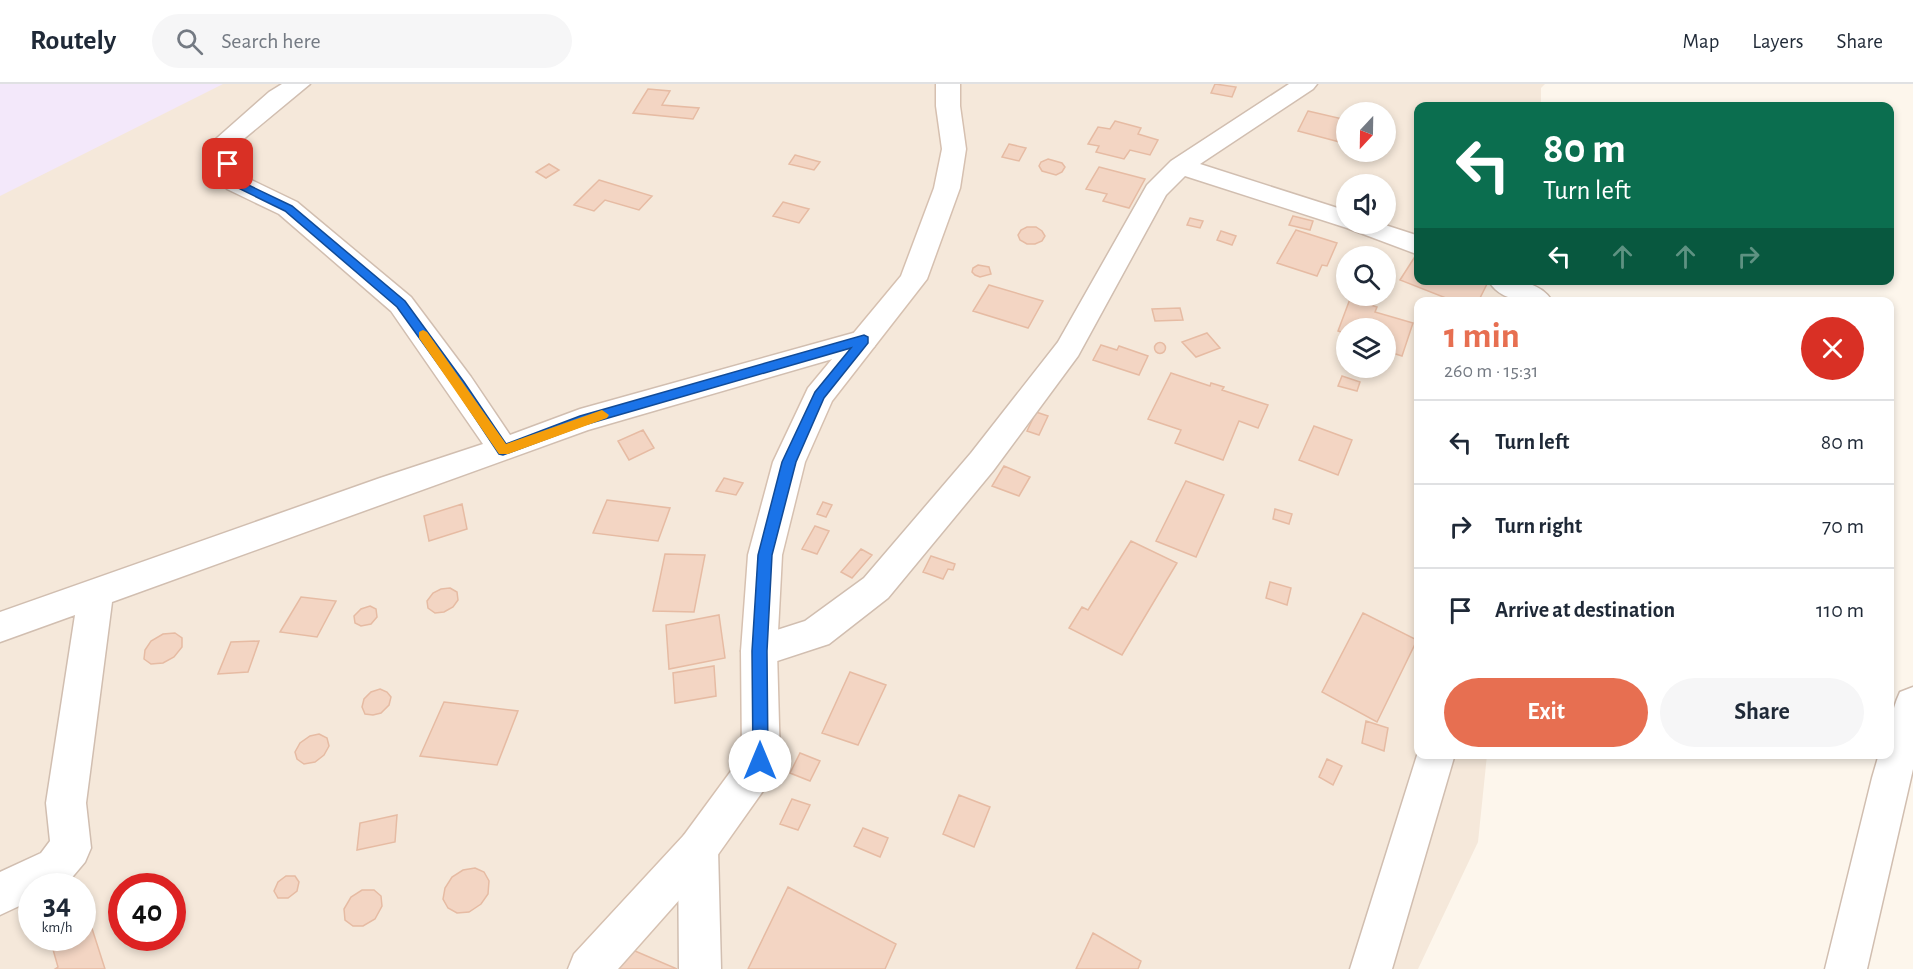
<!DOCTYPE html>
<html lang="en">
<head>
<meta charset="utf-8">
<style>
  :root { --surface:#fff; --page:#f6f6f7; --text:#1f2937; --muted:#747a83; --line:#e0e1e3; --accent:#e76f51 }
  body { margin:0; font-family:"Alegreya Sans",sans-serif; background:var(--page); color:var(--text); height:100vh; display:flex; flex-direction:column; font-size:22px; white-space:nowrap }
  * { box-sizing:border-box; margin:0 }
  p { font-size:20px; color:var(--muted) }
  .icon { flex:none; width:33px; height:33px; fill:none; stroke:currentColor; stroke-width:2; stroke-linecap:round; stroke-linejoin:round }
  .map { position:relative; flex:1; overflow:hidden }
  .panel { position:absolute; left:1414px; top:213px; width:480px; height:462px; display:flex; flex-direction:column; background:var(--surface); border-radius:12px; box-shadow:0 3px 9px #0003 }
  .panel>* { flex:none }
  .top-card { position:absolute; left:1414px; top:18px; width:480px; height:183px; border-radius:12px; box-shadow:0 3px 9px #0003; background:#0b6e4f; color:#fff; overflow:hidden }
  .needle { width:39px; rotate:202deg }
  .tools { position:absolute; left:1336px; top:18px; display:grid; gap:12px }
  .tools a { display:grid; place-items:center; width:60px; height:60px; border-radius:50%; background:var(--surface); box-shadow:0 3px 9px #0003; font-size:30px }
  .speed { position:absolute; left:18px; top:789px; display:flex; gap:12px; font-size:30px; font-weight:700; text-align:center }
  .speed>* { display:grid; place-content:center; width:78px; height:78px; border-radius:50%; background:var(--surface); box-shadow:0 3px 9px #0003; line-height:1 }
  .speed small { font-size:15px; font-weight:400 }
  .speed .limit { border:9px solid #d22; background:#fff; color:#111 }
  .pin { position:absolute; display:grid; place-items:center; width:51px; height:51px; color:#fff; margin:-26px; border-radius:12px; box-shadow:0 3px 9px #0006 }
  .me { position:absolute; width:66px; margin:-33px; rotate:0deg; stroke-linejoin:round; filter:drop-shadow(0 0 4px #0008) }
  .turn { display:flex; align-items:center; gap:21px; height:126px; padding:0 30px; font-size:27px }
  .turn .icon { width:78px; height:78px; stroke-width:2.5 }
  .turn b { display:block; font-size:42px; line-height:51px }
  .lanes { display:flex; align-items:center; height:57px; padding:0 30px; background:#0003; justify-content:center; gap:30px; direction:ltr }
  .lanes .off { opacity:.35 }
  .round { display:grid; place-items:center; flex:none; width:63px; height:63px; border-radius:32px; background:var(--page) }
  .summary { display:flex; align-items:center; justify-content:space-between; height:102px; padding:0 30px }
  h1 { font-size:36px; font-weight:700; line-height:45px; color:var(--accent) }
  .primary-button { display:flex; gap:12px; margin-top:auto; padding:12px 30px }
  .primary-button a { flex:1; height:69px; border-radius:36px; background:var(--accent); color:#fff; font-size:24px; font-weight:700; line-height:69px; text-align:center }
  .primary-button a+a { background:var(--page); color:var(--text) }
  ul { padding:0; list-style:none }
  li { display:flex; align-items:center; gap:18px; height:84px; padding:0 30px; border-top:2px solid var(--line) }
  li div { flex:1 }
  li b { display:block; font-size:22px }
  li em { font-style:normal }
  header { display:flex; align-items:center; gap:36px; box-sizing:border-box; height:84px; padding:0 30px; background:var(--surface); border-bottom:2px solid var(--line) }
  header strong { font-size:28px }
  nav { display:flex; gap:33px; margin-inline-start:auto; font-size:21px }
  .search { width:420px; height:54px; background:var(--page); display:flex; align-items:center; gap:15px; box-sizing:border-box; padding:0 21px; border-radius:33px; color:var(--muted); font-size:22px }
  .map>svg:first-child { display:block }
  .residential { fill:#f5e8da; fill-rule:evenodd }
  .education { fill:#f3e8fa }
  .building { fill:#f3d5c3; stroke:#e6bba3; stroke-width:1.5 }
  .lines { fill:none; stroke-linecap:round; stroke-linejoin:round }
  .street-casing { stroke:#d1beb0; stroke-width:3 }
  .secondary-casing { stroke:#d6c0b0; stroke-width:3 }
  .street { fill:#fff; fill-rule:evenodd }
  .secondary { fill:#fff; fill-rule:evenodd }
  .route { fill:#1a73e8; stroke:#114b97; stroke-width:1.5 }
  .slow { fill:#f59e0b }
</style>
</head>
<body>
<header>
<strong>Routely</strong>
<div class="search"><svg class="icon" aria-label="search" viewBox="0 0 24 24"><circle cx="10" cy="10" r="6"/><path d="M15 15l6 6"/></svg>Search here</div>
<nav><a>Map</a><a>Layers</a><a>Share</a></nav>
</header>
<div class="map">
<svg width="1913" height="885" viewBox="0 0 1913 885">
  <rect width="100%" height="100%" fill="#fdf6ec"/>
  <path class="residential" d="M0,0H1545L1541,4V22H1419V196L1536,197L1534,217L1419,218V670L1487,671L1478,758L1418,885H0ZM1347,28H1386V68H1347ZM1347,100H1386V140H1347ZM1347,172H1386V212H1347ZM1347,244H1386V284H1347ZM32,802H82V854H32ZM122,802H172V854H122Z"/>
  <path class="education" d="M0,0H223L0,112Z"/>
  <path class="building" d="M1215,0L1236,3L1232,13L1211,9Z
    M648,5L670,7L662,21L699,24L693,35L633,29Z
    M1308,27L1347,36V60L1298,47Z
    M1115,37L1141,44L1138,50L1158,56L1150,71L1130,66L1124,75L1096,68L1099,62L1088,60L1098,43L1110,45Z
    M1009,60L1026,64L1019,77L1002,73Z
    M795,71L820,78L814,86L789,80Z
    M1048,75L1062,79L1065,83L1062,88L1056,91L1042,87L1039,82L1041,78Z
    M549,80L559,86L546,94L536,88Z
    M1099,83L1145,95L1129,124L1103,117L1107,110L1086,105Z
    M599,96L652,112L639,126L605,116L594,127L574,121Z
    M783,118L809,125L799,139L773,132Z
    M1293,132L1313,137L1310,146L1289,141Z
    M1190,134L1203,137L1200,144L1187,141Z
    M1027,143H1036L1042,147L1045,152L1042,157L1035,160H1027L1020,156L1018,151L1021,146Z
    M1296,146L1337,159L1327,182L1322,181L1317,192L1277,179Z
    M1221,147L1236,152L1232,161L1217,156Z
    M1416,171L1419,172V196L1488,198L1478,218H1456L1400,196Z
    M978,181L989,183L991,190L980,193L975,191L972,188L973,184Z
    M989,201L1043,217L1028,244L973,227Z
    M1350,215L1377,223L1375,228L1413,239L1402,272L1386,267V244H1347V250L1338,247Z
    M1180,224L1183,236L1155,237L1152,225Z
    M1207,249L1220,264L1196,273L1182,258Z
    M1154.5 264a5.5 5.5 0 1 1 11 0a5.5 5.5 0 1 1-11 0Z
    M1101,261L1117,266L1119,262L1148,272L1139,291L1093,276Z
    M1171,289L1210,302L1211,299L1224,303L1222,306L1268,321L1258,344L1239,337L1223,376L1175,359L1181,346L1148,335Z
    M1342,292L1360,298L1357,307L1338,302Z
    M1036,328L1048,332L1039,351L1027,347Z
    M1314,342L1352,356L1338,391L1299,376Z
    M643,346L654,364L629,376L618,357Z
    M1004,382L1030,393L1019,412L992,402Z
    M724,394L743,399L736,411L716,407Z
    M1186,397L1224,411L1196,473L1156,457Z
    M607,416L670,424L658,457L593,449Z
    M823,418L832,421L826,433L817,430Z
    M462,420L467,445L429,457L424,432Z
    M1275,425L1292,430L1289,440L1273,435Z
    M815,442L829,447L817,470L802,465Z
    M1131,457L1177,479L1122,571L1069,544L1082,523L1088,526Z
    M861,465L872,471L852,494L841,488Z
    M665,470L705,471L694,528L653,527Z
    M931,472L955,480L953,486L948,485L943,495L923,488Z
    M1270,498L1291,504L1287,521L1266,514Z
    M450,504L457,508L458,516L453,523L444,528L435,529L428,524L427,517L433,509L441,505Z
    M301,513L336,517L317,553L280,548Z
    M370,522L376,525L377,533L371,540L361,542L355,539L354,532L361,525Z
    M1363,529L1417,556L1377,638L1322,608Z
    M719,531L725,574L669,585L666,541Z
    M175,549L182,554V563L174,573L163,579L151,580L144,575L145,566L151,557L163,550Z
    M259,557L248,588L218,590L231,558Z
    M714,582L716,612L675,619L673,589Z
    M850,588L886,601L858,661L822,649Z
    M380,605L387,608L391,613L389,621L381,629L373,631L365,630L362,623L364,615L371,608Z
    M444,618L518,627L497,681L420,672Z
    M1366,637L1388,644L1384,667L1362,659Z
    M319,650L327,654L329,662L324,671L315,678L304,680L297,675L295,668L300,659L310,652Z
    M800,669L820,677L810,697L790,689Z
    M1327,675L1342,682L1333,701L1319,693Z
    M959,711L990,723L974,763L943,750Z
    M792,715L810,721L798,746L780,740Z
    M397,731L395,758L357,766L360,739Z
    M863,744L888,754L880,773L854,762Z
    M475,784L484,788L489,797L488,810L481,820L469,828L457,829L448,824L443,815L445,804L452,793L463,786Z
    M286,792H295L299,798L297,807L288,814H278L274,807L278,798Z
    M788,803L896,860L885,885H748Z
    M362,806H374L381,812L382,822L375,835L363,842H353L345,836L344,825L351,813Z
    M88,832L105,885H55L58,883L50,855L82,854V835Z
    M1093,849L1141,877L1138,885H1076Z
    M628,864L677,885H617Z"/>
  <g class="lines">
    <g class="street-casing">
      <path id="street" d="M282,0H310L234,63L247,94L297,118L411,213L471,293L510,351L580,325L864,246L874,249L878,256L874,263L588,346L112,518L86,719L91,764L85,778L69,797L59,802H32V816L0,831V788L41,769L50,757L46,719L75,531L0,558V528L380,394L483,360L391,227L279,130L227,105L223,99L209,61L269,8Z
        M1289,0H1317L1313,5L1200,80L1347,127V140H1382L1419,152V171L1347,144L1185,92L1166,111L1078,272L993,387L888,514L829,560L759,583L746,578L741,567L746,556L805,537L864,494L971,369L1058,258L1147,101L1171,77Z
        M1488,196C1511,196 1539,195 1553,218C1529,218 1501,219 1488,196Z
        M1913,603V685L1867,885H1825L1872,694L1879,670H1890C1890,647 1890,629 1900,608Z
        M1419,665V670H1455L1392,885H1350Z
        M698,745L712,751L718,765L721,885H679L678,765L684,751Z"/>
    </g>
    <g class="secondary-casing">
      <path id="secondary" d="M936,0H960V22L966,65L960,104L927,195L832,317L805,378L782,471L777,567L780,677L775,690L712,779L618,885H568L574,870L684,751L742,672L741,567L748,471L773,378L808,304L901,192L934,104L942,65L936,22Z"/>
    </g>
    <use href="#street" class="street"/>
    <use href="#secondary" class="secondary"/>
  </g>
  <path class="route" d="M228,76L234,80L240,97L292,122L405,217L464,298L506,360L580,332L864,251L868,253V259L824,314L796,378L772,471L767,567L768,677L766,682L760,685L755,682L753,677L752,567L758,471L782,378L815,308L851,264L584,341L503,371L499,370L456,305L397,223L285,127L232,101L223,80Z"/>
  <path class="slow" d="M423,246L427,248L506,360L602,326L609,331L607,334L508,370H499L419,254V248Z"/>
</svg>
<div class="tools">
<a><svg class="needle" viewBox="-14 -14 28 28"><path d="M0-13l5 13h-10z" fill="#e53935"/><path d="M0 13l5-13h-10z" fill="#747a83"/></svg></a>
<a><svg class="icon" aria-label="sound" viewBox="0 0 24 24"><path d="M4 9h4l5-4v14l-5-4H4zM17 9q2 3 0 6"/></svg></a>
<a><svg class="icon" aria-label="search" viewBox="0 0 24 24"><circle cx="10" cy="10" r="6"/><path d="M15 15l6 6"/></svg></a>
<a><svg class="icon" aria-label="layers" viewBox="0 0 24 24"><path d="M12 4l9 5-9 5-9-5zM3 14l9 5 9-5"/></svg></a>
</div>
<div class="speed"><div>34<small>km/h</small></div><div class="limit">40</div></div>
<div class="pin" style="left:228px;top:80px;background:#d93025"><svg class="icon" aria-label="arrive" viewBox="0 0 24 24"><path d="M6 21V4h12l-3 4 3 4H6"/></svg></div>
<svg class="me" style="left:760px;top:677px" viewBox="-20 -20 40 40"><circle r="19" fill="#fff"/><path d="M0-13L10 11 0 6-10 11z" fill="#1a73e8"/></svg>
<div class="top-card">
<div class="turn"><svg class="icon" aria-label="left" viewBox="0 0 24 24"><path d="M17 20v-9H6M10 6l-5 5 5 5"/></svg><div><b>80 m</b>Turn left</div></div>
<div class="lanes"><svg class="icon" aria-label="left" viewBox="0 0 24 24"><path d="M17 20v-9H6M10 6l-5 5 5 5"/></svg><svg class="icon off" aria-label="ahead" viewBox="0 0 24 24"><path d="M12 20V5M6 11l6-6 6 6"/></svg><svg class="icon off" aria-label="ahead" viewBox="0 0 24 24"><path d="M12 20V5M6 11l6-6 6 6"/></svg><svg class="icon off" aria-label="right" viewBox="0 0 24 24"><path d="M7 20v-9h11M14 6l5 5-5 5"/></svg></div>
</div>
<section class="panel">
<div class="summary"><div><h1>1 min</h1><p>260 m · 15:31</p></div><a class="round" style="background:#d93025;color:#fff"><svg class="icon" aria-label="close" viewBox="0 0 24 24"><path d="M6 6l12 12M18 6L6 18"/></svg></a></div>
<ul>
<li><svg class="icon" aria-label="left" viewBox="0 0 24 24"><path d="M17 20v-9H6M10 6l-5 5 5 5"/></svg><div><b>Turn left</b></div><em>80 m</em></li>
<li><svg class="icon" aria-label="right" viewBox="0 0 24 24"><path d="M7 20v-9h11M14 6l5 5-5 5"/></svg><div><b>Turn right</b></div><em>70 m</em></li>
<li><svg class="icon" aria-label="arrive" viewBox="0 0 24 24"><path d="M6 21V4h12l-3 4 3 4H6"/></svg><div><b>Arrive at destination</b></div><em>110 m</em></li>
</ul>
<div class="primary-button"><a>Exit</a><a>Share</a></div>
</section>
</div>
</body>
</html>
